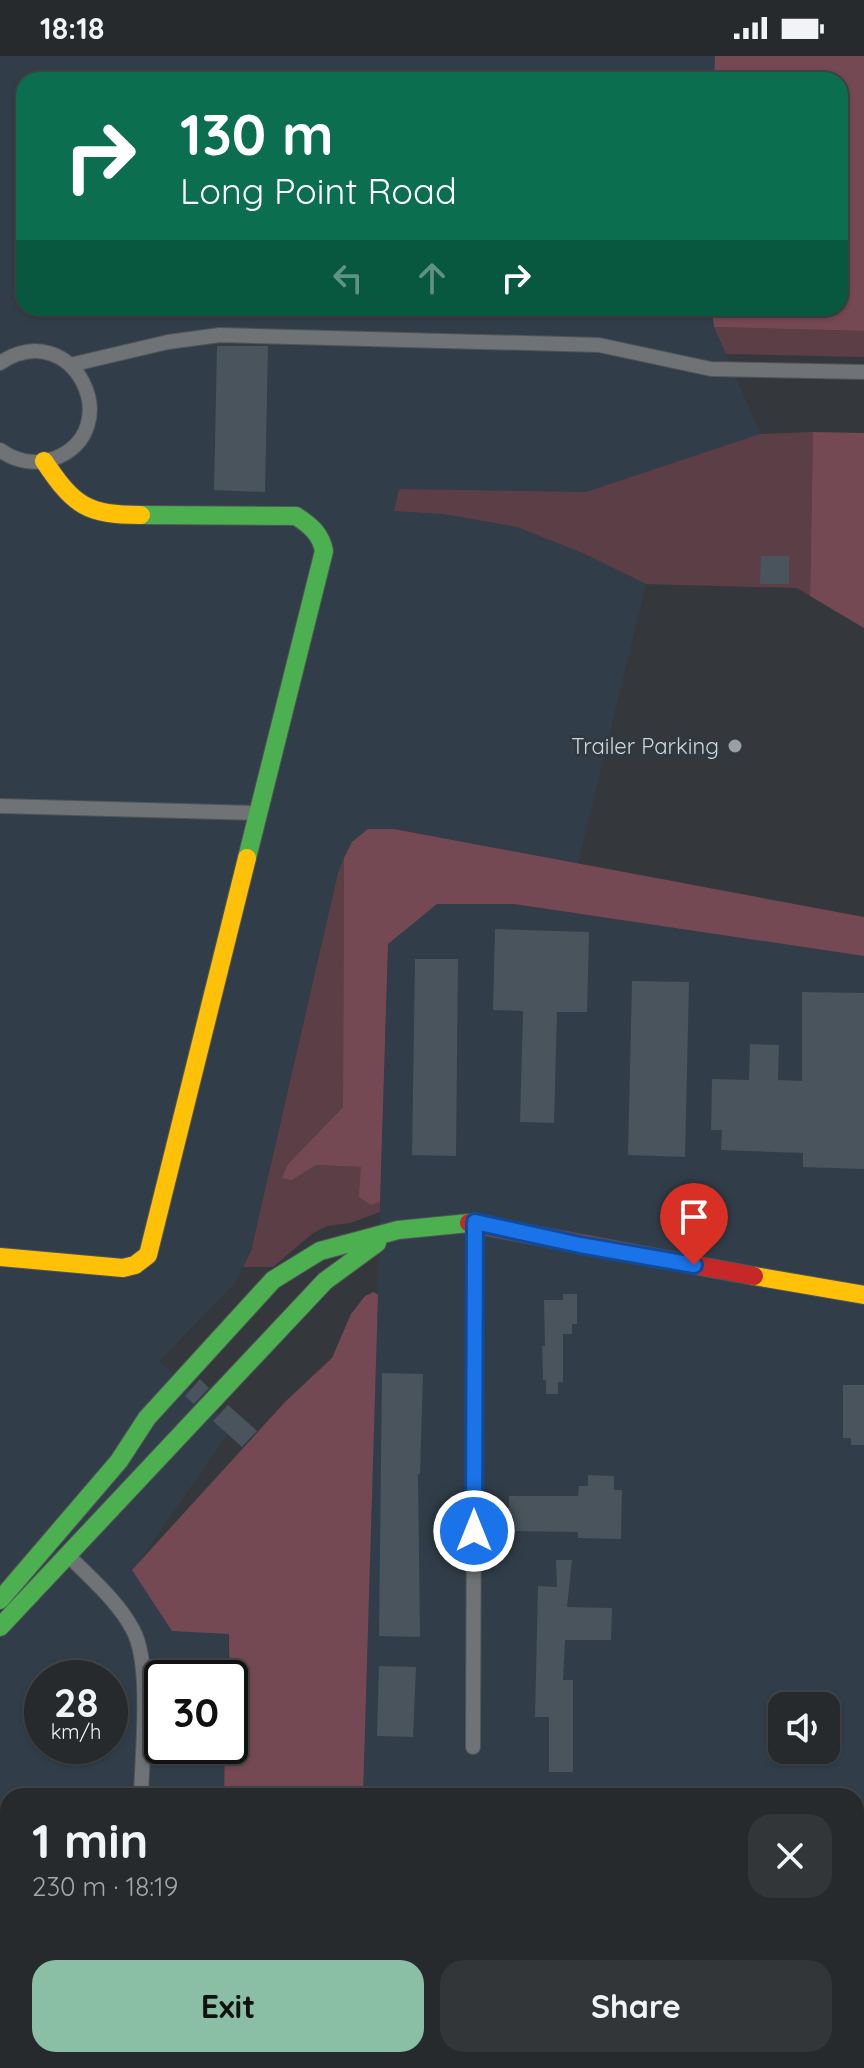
<!DOCTYPE html>
<html lang="en">
<head>
<meta charset="utf-8">
<style>
  :root { --surface:#272a2d; --page:#333639; --text:#f1f3f6; --muted:#a4a7aa; --line:#434649; --accent:#8abfa5 }
  body { margin:0; font-family:Quicksand,sans-serif; background:var(--page); color:var(--text); height:100vh; display:flex; flex-direction:column; font-size:30px; white-space:nowrap }
  * { box-sizing:border-box; margin:0 }
  p { font-size:26px; color:var(--muted) }
  .icon { flex:none; width:44px; height:44px; fill:none; stroke:currentColor; stroke-width:2; stroke-linecap:round; stroke-linejoin:round }
  .map { position:relative; flex:1; overflow:hidden }
  .details { position:absolute; left:0px; top:1732px; width:864px; height:280px; display:flex; flex-direction:column; background:var(--surface); border-radius:24px 24px 0 0; box-shadow:0 2px 6px #0004,0 0 0 2px var(--line) }
  .details>* { flex:none }
  .hud { position:absolute; left:16px; top:16px; width:832px; height:244px; border-radius:24px; box-shadow:0 2px 6px #0004,0 0 0 2px var(--line); background:#0b6e4f; color:#fff; overflow:hidden }
  .fabs { position:absolute; left:768px; top:1636px; display:grid; gap:16px }
  .fabs a { display:grid; place-items:center; width:72px; height:72px; border-radius:16px; background:var(--surface); box-shadow:0 2px 6px #0004,0 0 0 2px var(--line); font-size:40px }
  .speed { position:absolute; left:24px; top:1604px; display:flex; gap:16px; font-size:40px; font-weight:700; text-align:center }
  .speed>* { display:grid; place-content:center; width:104px; height:104px; border-radius:50%; background:var(--surface); box-shadow:0 2px 6px #0004,0 0 0 2px var(--line); line-height:1 }
  .speed small { font-size:20px; font-weight:400 }
  .speed .limit { border:4px solid #111; border-radius:12px; background:#fff; color:#111 }
  .pin { position:absolute; display:grid; place-items:center; width:68px; height:68px; color:#fff; margin:-82px -34px; border-radius:50% 50% 50% 0; rotate:-45deg; box-shadow:0 0 8px #0007 }
  .pin .icon { rotate:45deg }
  .me { position:absolute; width:88px; margin:-44px; rotate:0deg; stroke-linejoin:round; filter:drop-shadow(0 0 6px #0008) }
  .turn { display:flex; align-items:center; gap:28px; height:168px; padding:0 32px; font-size:36px }
  .turn .icon { width:104px; height:104px; stroke-width:2.5 }
  .turn b { display:block; font-size:56px; line-height:68px }
  .lanes { display:flex; align-items:center; height:76px; padding:0 32px; background:#0003; justify-content:center; gap:40px; direction:ltr }
  .lanes .off { opacity:.35 }
  .round { display:grid; place-items:center; flex:none; width:84px; height:84px; border-radius:24px; background:var(--page) }
  .headline { display:flex; align-items:center; justify-content:space-between; height:136px; padding:0 32px }
  h1 { font-size:48px; font-weight:700; line-height:60px }
  .action { display:flex; gap:16px; margin-top:auto; padding:16px 32px }
  .action a { flex:1; height:92px; border-radius:24px; background:var(--accent); color:#111; font-size:32px; font-weight:700; line-height:92px; text-align:center }
  .action a+a { background:var(--page); color:var(--text) }
  .status { display:flex; justify-content:space-between; align-items:center; height:56px; padding:0 40px; background:var(--surface); direction:ltr }
  .status svg { height:22px; fill:currentColor }
  .map>svg:first-child { display:block }
  .built { fill:#313e49; fill-rule:evenodd }
  .green { fill:#5c3f46 }
  .forest { fill:#754954 }
  .building { fill:#49545c }
  .lines { fill:none; stroke-linecap:round; stroke-linejoin:round }
  .street-casing { stroke:#505458; stroke-width:16 }
  .fast-casing { stroke:#505458; stroke-width:20 }
  .slow-casing { stroke:#505458; stroke-width:20 }
  .jam-casing { stroke:#505458; stroke-width:20 }
  .street { stroke:#6f7376; stroke-width:14 }
  .fast { stroke:#4caf50; stroke-width:18 }
  .slow { stroke:#ffc107; stroke-width:18 }
  .jam { stroke:#c62828; stroke-width:18 }
  .route-casing { stroke:#114b97; stroke-width:20 }
  .route { stroke:#1a73e8; stroke-width:14 }
  .poi-dot { fill:#9a9fa3; stroke:#303940; stroke-width:3 }
  .labels { text-anchor:middle; stroke-width:6; stroke-linejoin:round; paint-order:stroke }
  .poi-label { font-size:22px; fill:#d1d6db; stroke:#303940; text-anchor:end }
</style>
</head>
<body>
<div class="status"><b>18:18</b><svg viewBox="0 0 49 12"><path d="M0 12V9h3v3zM5 12V6h3v6zM10 12V3h3v9zM15 12V0h3v12zM26 1h20v11H26zM47 4h2v5h-2z"/></svg></div>
<div class="map">
<svg width="864" height="2012" viewBox="0 0 864 2012">
  <rect width="100%" height="100%" fill="#34383c"/>
  <path class="built" d="M0,0H715L714,24H24V252H711V263L760,378L586,436L399,433L394,455L443,458L517,471L585,498L646,528L578,807L394,773L352,786L338,817L251,1195L234,1228L159,1305L233,1370L133,1514L229,1578L227,1622H162V1690H225L224,1740H8V2004H215V2012H0ZM42,1622H110V1690H42Z
    M437,848H514L864,900V1993L856,1992V1740H363L388,887ZM782,1650H826V1694H782Z"/>
  <path class="green" d="M714,271L864,275V301L726,298Z
    M813,376L810,540L797,532L646,528L585,498L517,471L443,458L394,455L399,433L586,436L760,378Z
    M344,802L343,1051L288,1108L292,1124L316,1109L361,1111L371,1149L380,1146V1156L350,1167L327,1170L313,1177L273,1211H243L251,1195L338,817Z"/>
  <path class="forest" d="M715,0H864V275L714,271L711,252H840V24H714Z
    M813,376L864,377V572L810,540Z
    M368,773H394L864,861V900L514,848H437L388,888L380,1146L371,1149L359,1141L361,1111L316,1109L292,1124L282,1122L288,1108L343,1051L344,802L352,786Z
    M374,1236L378,1239L363,1740H224L225,1690H230L229,1578L172,1575L132,1514L286,1345L332,1302L351,1258L365,1240Z
    M215,2004H359V2012H215Z"/>
  <path class="building" d="M217,290H268L265,436L214,434Z
    M761,500H789V528H760Z
    M495,873L589,876L587,956H557L554,1067L520,1066L523,955L493,954Z
    M415,903H458L456,1100L412,1099Z
    M632,925L689,926L685,1101L628,1099Z
    M802,936L864,937V1113L803,1111V1097L721,1094L722,1074H711L712,1023L749,1024L750,988L779,989L778,1024L802,1025Z
    M563,1238H577V1268H572V1278H563V1326H558V1338H546V1324H543V1319L542,1290H545L544,1244H563Z
    M382,1317L423,1318L420,1418H418L420,1581L379,1580Z
    M200,1323L209,1332L194,1348L185,1340Z
    M843,1329H864V1389H851V1382H843Z
    M228,1349L257,1375L242,1391L213,1365Z
    M588,1419L614,1420V1434H622L621,1483L578,1482V1476L508,1475L509,1440H578L579,1430H588Z
    M556,1504H572L567,1551L612,1552L611,1584H565L563,1624H573V1716H549V1661H535L538,1530L557,1531Z
    M379,1610L416,1611L413,1681L377,1680Z"/>
  <g class="lines">
    <g class="street-casing">
      <path id="street" d="M0,307C73,258 130,375 53,403C34,409 15,405 0,394
        M70,309L168,286L220,279L599,289L711,313L864,316
        M0,750L259,757
        M68,1499C90,1522 118,1545 133,1574C152,1609 142,1698 141,1740
        M473,1691L475,1166
        M135,2012V2004"/>
    </g>
    <g class="fast-casing">
      <path id="fast" d="M141,459L296,460C310,469 321,478 324,495L247,802
        M0,1544L119,1405L147,1362L273,1224L320,1195L398,1174L469,1167
        M0,1571L325,1225L377,1187"/>
    </g>
    <g class="slow-casing">
      <path id="slow" d="M44,405C74,450 87,459 141,459
        M0,1201L123,1212L135,1209L148,1199L247,802
        M754,1220L864,1239"/>
    </g>
    <g class="jam-casing">
      <path id="jam" d="M469,1167L754,1220"/>
    </g>
    <use href="#street" class="street"/>
    <use href="#fast" class="fast"/>
    <use href="#slow" class="slow"/>
    <use href="#jam" class="jam"/>
  </g>
  <g class="lines">
    <g class="route-casing">
      <path id="route" d="M474,1475L475,1166L580,1189L694,1209"/>
    </g>
    <use href="#route" class="route"/>
  </g>
  <circle class="poi-dot" cx="735" cy="690" r="8"/>
  <g class="labels">
    <g class="poi-label">
      <text x="719" y="698">Trailer Parking</text>
    </g>
  </g>
</svg>
<div class="fabs">
<a><svg class="icon" aria-label="sound" viewBox="0 0 24 24"><path d="M4 9h4l5-4v14l-5-4H4zM17 9q2 3 0 6"/></svg></a>
</div>
<div class="speed"><div>28<small>km/h</small></div><div class="limit">30</div></div>
<div class="pin" style="left:694px;top:1209px;background:#d93025"><svg class="icon" aria-label="arrive" viewBox="0 0 24 24"><path d="M6 21V4h12l-3 4 3 4H6"/></svg></div>
<svg class="me" style="left:474px;top:1475px" viewBox="-20 -20 40 40"><circle r="17" fill="#1a73e8" stroke="#fff" stroke-width="3"/><path d="M0-11L8 9 0 5-8 9z" fill="#fff"/></svg>
<div class="hud">
<div class="turn"><svg class="icon" aria-label="right" viewBox="0 0 24 24"><path d="M7 20v-9h11M14 6l5 5-5 5"/></svg><div><b>130 m</b>Long Point Road</div></div>
<div class="lanes"><svg class="icon off" aria-label="left" viewBox="0 0 24 24"><path d="M17 20v-9H6M10 6l-5 5 5 5"/></svg><svg class="icon off" aria-label="ahead" viewBox="0 0 24 24"><path d="M12 20V5M6 11l6-6 6 6"/></svg><svg class="icon" aria-label="right" viewBox="0 0 24 24"><path d="M7 20v-9h11M14 6l5 5-5 5"/></svg></div>
</div>
<section class="details">
<div class="headline"><div><h1>1 min</h1><p>230 m · 18:19</p></div><a class="round"><svg class="icon" aria-label="close" viewBox="0 0 24 24"><path d="M6 6l12 12M18 6L6 18"/></svg></a></div>
<div class="action"><a>Exit</a><a>Share</a></div>
</section>
</div>
</body>
</html>
